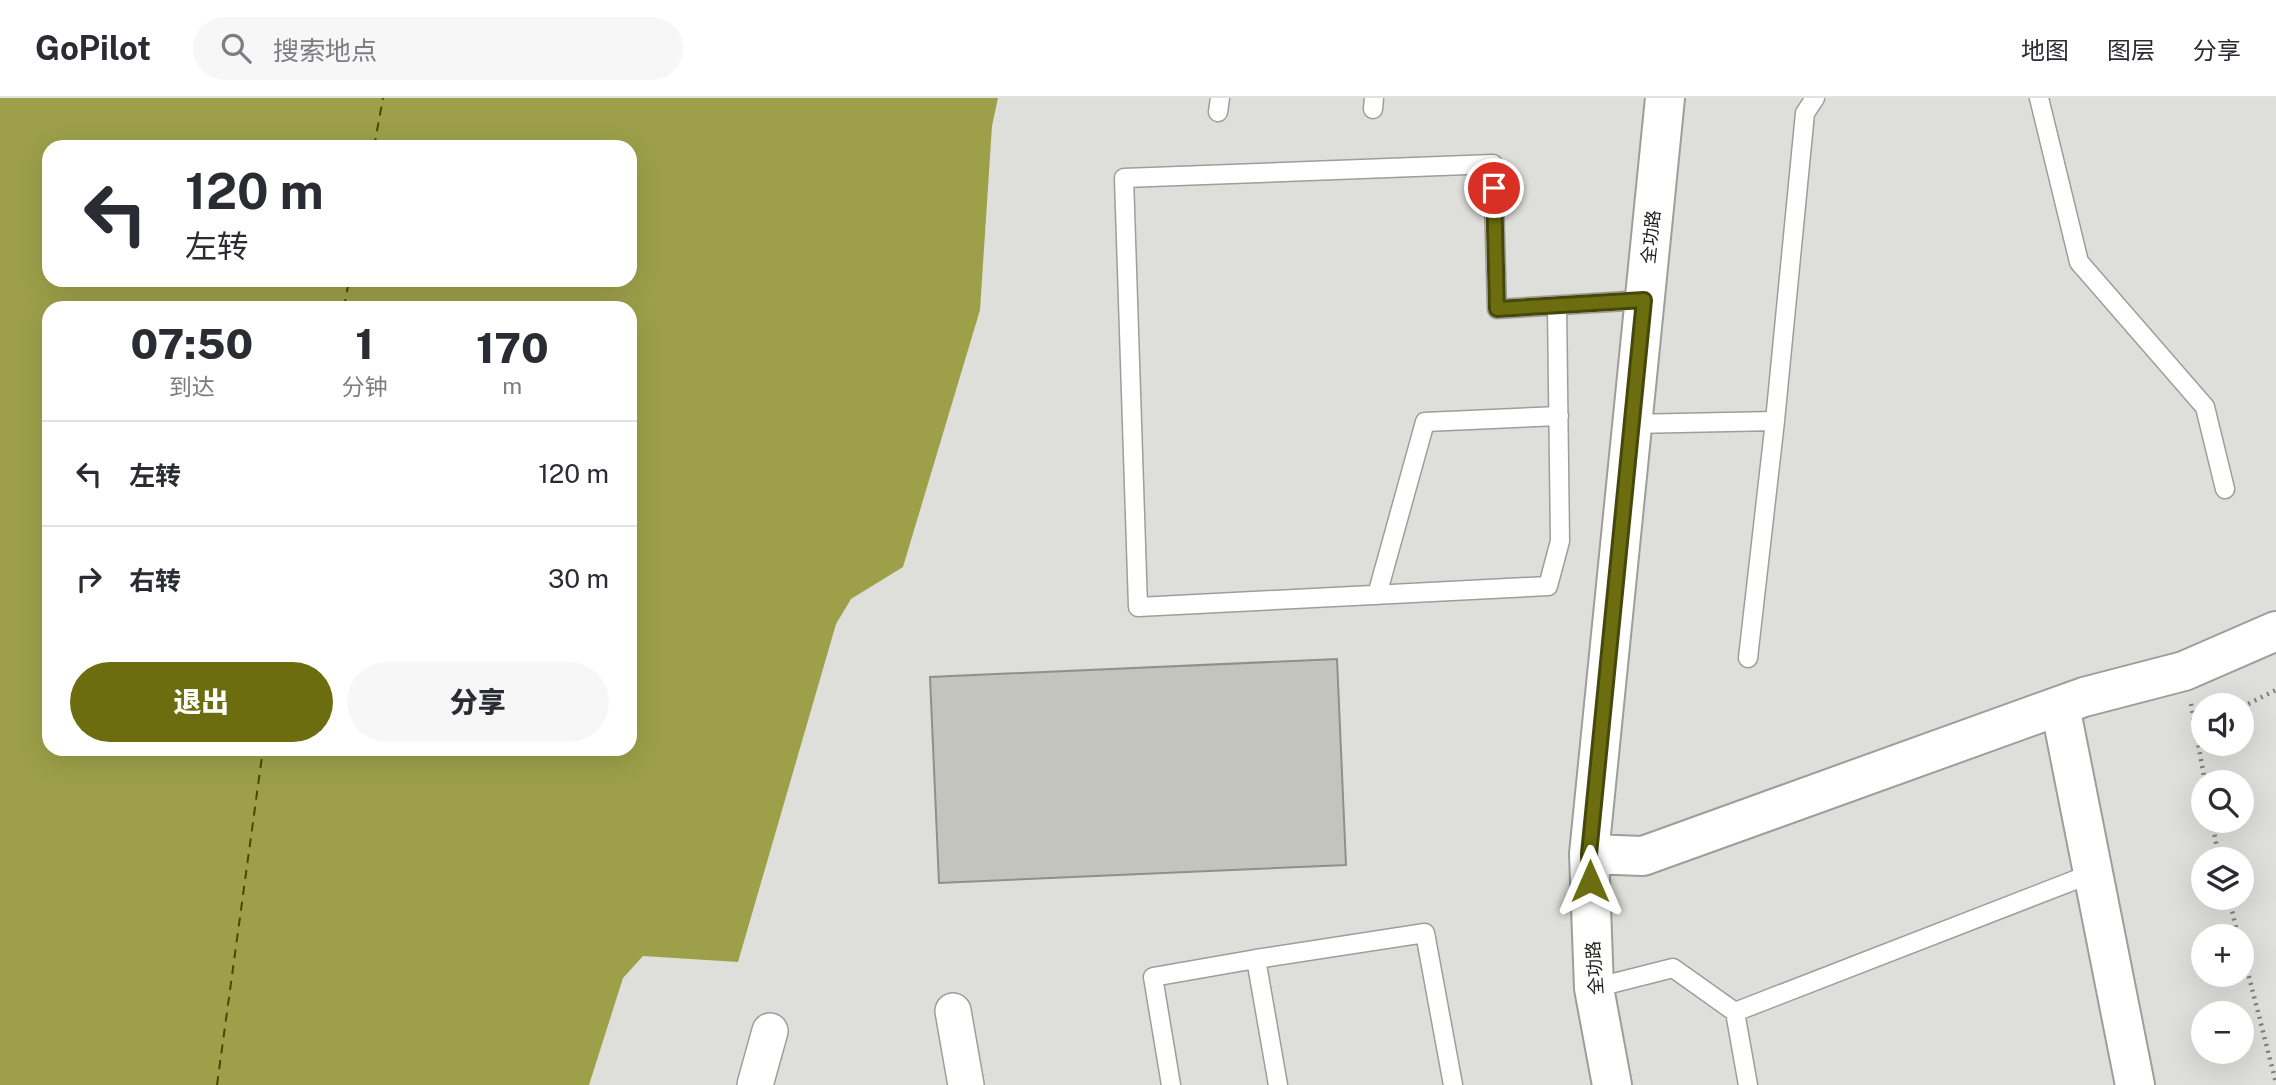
<!DOCTYPE html>
<html lang="zh">
<head>
<meta charset="utf-8">
<style>
  :root { --surface:#fff; --page:#f7f7f7; --text:#2b2b33; --muted:#7c7c81; --line:#e1e1e2; --accent:#6b6d0f }
  body { margin:0; font-family:"Public Sans","Noto Sans SC",sans-serif; background:var(--page); color:var(--text); height:100vh; display:flex; flex-direction:column; font-size:26px; white-space:nowrap }
  * { box-sizing:border-box; margin:0 }
  p { font-size:23px; color:var(--muted) }
  .icon { flex:none; width:38px; height:38px; fill:none; stroke:currentColor; stroke-width:2; stroke-linecap:round; stroke-linejoin:round }
  .map { position:relative; flex:1; overflow:hidden }
  .drawer { position:absolute; left:42px; top:203px; width:595px; height:455px; display:flex; flex-direction:column; background:var(--surface); border-radius:21px; box-shadow:0 7px 28px #0002 }
  .drawer>* { flex:none }
  .guide { position:absolute; left:42px; top:42px; width:595px; height:147px; border-radius:21px; box-shadow:0 7px 28px #0002; background:#fff; color:var(--text); overflow:hidden }
  .tools { position:absolute; left:2191px; top:595px; display:grid; gap:14px }
  .tools a { display:grid; place-items:center; width:63px; height:63px; border-radius:50%; background:var(--surface); box-shadow:0 7px 28px #0002; font-size:35px }
  .pin { position:absolute; display:grid; place-items:center; width:60px; height:60px; color:#fff; margin:-30px; border:4px solid #fff; border-radius:50%; box-shadow:0 2px 7px #0007 }
  .me { position:absolute; width:77px; margin:-38px; rotate:0deg; stroke-linejoin:round; filter:drop-shadow(0 0 5px #0008) }
  .turn { display:flex; align-items:center; gap:24px; height:147px; padding:0 28px; font-size:32px }
  .turn .icon { width:91px; height:91px; stroke-width:2.5 }
  .turn b { display:block; font-size:49px; line-height:60px }
  .eta { display:flex; justify-content:space-evenly; align-items:center; height:119px; text-align:center }
  .eta b { font-size:42px; font-weight:800; line-height:49px }
  .action { display:flex; gap:14px; margin-top:auto; padding:14px 28px }
  .action a { flex:1; height:80px; border-radius:42px; background:var(--accent); color:#fff; font-size:28px; font-weight:800; line-height:80px; text-align:center }
  .action a+a { background:var(--page); color:var(--text) }
  ul { padding:0; list-style:none }
  li { display:flex; align-items:center; gap:21px; height:105px; padding:0 28px; border-top:2px solid var(--line) }
  li div { flex:1 }
  li b { display:block; font-size:26px }
  li em { font-style:normal }
  header { display:flex; align-items:center; gap:42px; box-sizing:border-box; height:98px; padding:0 35px; background:var(--surface); border-bottom:2px solid var(--line) }
  header strong { font-size:33px }
  nav { display:flex; gap:38px; margin-inline-start:auto; font-size:24px }
  .search { width:490px; height:63px; background:var(--page); display:flex; align-items:center; gap:18px; box-sizing:border-box; padding:0 24px; border-radius:38px; color:var(--muted); font-size:26px }
  .map>svg:first-child { display:block }
  .water { fill:#9da049; fill-rule:evenodd }
  .lines { fill:none; stroke-linecap:round; stroke-linejoin:round }
  .ferry { stroke:#474801; stroke-width:2; stroke-dasharray:9 7; stroke-linecap:butt }
  .building { fill:#c4c4bf; stroke:#8f908b; stroke-width:2 }
  .lane-casing { stroke:#9d9e99; stroke-width:21 }
  .street-casing { stroke:#9d9e99; stroke-width:38 }
  .secondary-casing { stroke:#9d9e99; stroke-width:42 }
  .path { stroke:#7e7e7b; stroke-width:4.5; stroke-dasharray:2 5; stroke-linecap:butt }
  .lane { stroke:#fff; stroke-width:18 }
  .street { stroke:#fff; stroke-width:35 }
  .secondary { stroke:#fff; stroke-width:38 }
  .route-casing { stroke:#46470a; stroke-width:18 }
  .route { stroke:#6b6d0f; stroke-width:12 }
  .labels { text-anchor:middle; stroke-width:7; stroke-linejoin:round; paint-order:stroke }
  .street-label { font-size:18px; fill:#1d1d1b; stroke:#fff }
</style>
</head>
<body>
<header>
<strong>GoPilot</strong>
<div class="search"><svg class="icon" aria-label="search" viewBox="0 0 24 24"><circle cx="10" cy="10" r="6"/><path d="M15 15l6 6"/></svg>搜索地点</div>
<nav><a>地图</a><a>图层</a><a>分享</a></nav>
</header>
<div class="map">
<svg width="2276" height="987" viewBox="0 0 2276 987">
  <rect width="100%" height="100%" fill="#dedfda"/>
  <path class="water" d="M0,0H998L992,28L980,212L903,469L851,501L836,526L738,864L643,858L623,880L589,987H0ZM49,49H630V182H49ZM49,210H630V651H49Z"/>
  <g class="lines">
    <path class="ferry" d="M374,49L383,0
      M344,210L349,182
      M217,987L263,651"/>
  </g>
  <path class="building" d="M1337,561L1346,767L939,785L930,579Z"/>
  <g class="lines">
    <g class="lane-casing">
      <path id="lane" d="M2039,0L2079,164L2205,309L2225,391
        M1373,11L1374,0
        M1218,14L1220,0
        M1557,208L1560,443L1548,488L1138,509L1124,80L1493,66L1497,211L1644,202
        M1632,326L1775,323L1805,15L1815,0
        M1377,497L1425,324L1559,318
        M1748,560L1775,323
        M1256,861L1425,835L1453,987
        M1594,890L1673,870L1735,914L2093,775
        M1735,914L1748,987
        M1171,987L1153,879L1256,861L1278,987"/>
    </g>
    <g class="street-casing">
      <path id="street" d="M953,913L966,987
        M755,987L770,933"/>
    </g>
    <g class="secondary-casing">
      <path id="secondary" d="M2060,608L2135,987
        M1589,756L1643,758L2084,599L2184,573L2276,533
        M1612,987L1594,890L1589,756L1665,0"/>
    </g>
    <path class="path" d="M2191,606L2205,684
      M2242,609L2276,592
      M2196,631L2203,627
      M2212,723L2219,761
      M2229,800L2238,838
      M2242,851L2276,985"/>
    <use href="#lane" class="lane"/>
    <use href="#street" class="street"/>
    <use href="#secondary" class="secondary"/>
  </g>
  <g class="lines">
    <g class="route-casing">
      <path id="route" d="M1494,90L1497,211L1644,202L1589,756L1590,783"/>
    </g>
    <use href="#route" class="route"/>
  </g>
  <g class="labels">
    <g class="street-label">
      <text transform="translate(1651 139) rotate(-84)" y="6">全功路</text>
      <text transform="translate(1595 870) rotate(-94)" y="6">全功路</text>
    </g>
  </g>
</svg>
<div class="tools">
<a><svg class="icon" aria-label="sound" viewBox="0 0 24 24"><path d="M4 9h4l5-4v14l-5-4H4zM17 9q2 3 0 6"/></svg></a>
<a><svg class="icon" aria-label="search" viewBox="0 0 24 24"><circle cx="10" cy="10" r="6"/><path d="M15 15l6 6"/></svg></a>
<a><svg class="icon" aria-label="layers" viewBox="0 0 24 24"><path d="M12 4l9 5-9 5-9-5zM3 14l9 5 9-5"/></svg></a>
<a>+</a>
<a>−</a>
</div>
<div class="pin" style="left:1494px;top:90px;background:#d93025"><svg class="icon" aria-label="arrive" viewBox="0 0 24 24"><path d="M6 21V4h12l-3 4 3 4H6"/></svg></div>
<svg class="me" style="left:1590px;top:783px" viewBox="-20 -20 40 40"><path d="M0-17L14 15 0 8-14 15z" fill="#6b6d0f" stroke="#fff" stroke-width="4"/></svg>
<div class="guide">
<div class="turn"><svg class="icon" aria-label="left" viewBox="0 0 24 24"><path d="M17 20v-9H6M10 6l-5 5 5 5"/></svg><div><b>120 m</b>左转</div></div>
</div>
<section class="drawer">
<div class="eta">
<div><b>07:50</b><p>到达</p></div>
<div><b>1</b><p>分钟</p></div>
<div><b>170</b><p>m</p></div>
</div>
<ul>
<li><svg class="icon" aria-label="left" viewBox="0 0 24 24"><path d="M17 20v-9H6M10 6l-5 5 5 5"/></svg><div><b>左转</b></div><em>120 m</em></li>
<li><svg class="icon" aria-label="right" viewBox="0 0 24 24"><path d="M7 20v-9h11M14 6l5 5-5 5"/></svg><div><b>右转</b></div><em>30 m</em></li>
</ul>
<div class="action"><a>退出</a><a>分享</a></div>
</section>
</div>
</body>
</html>
